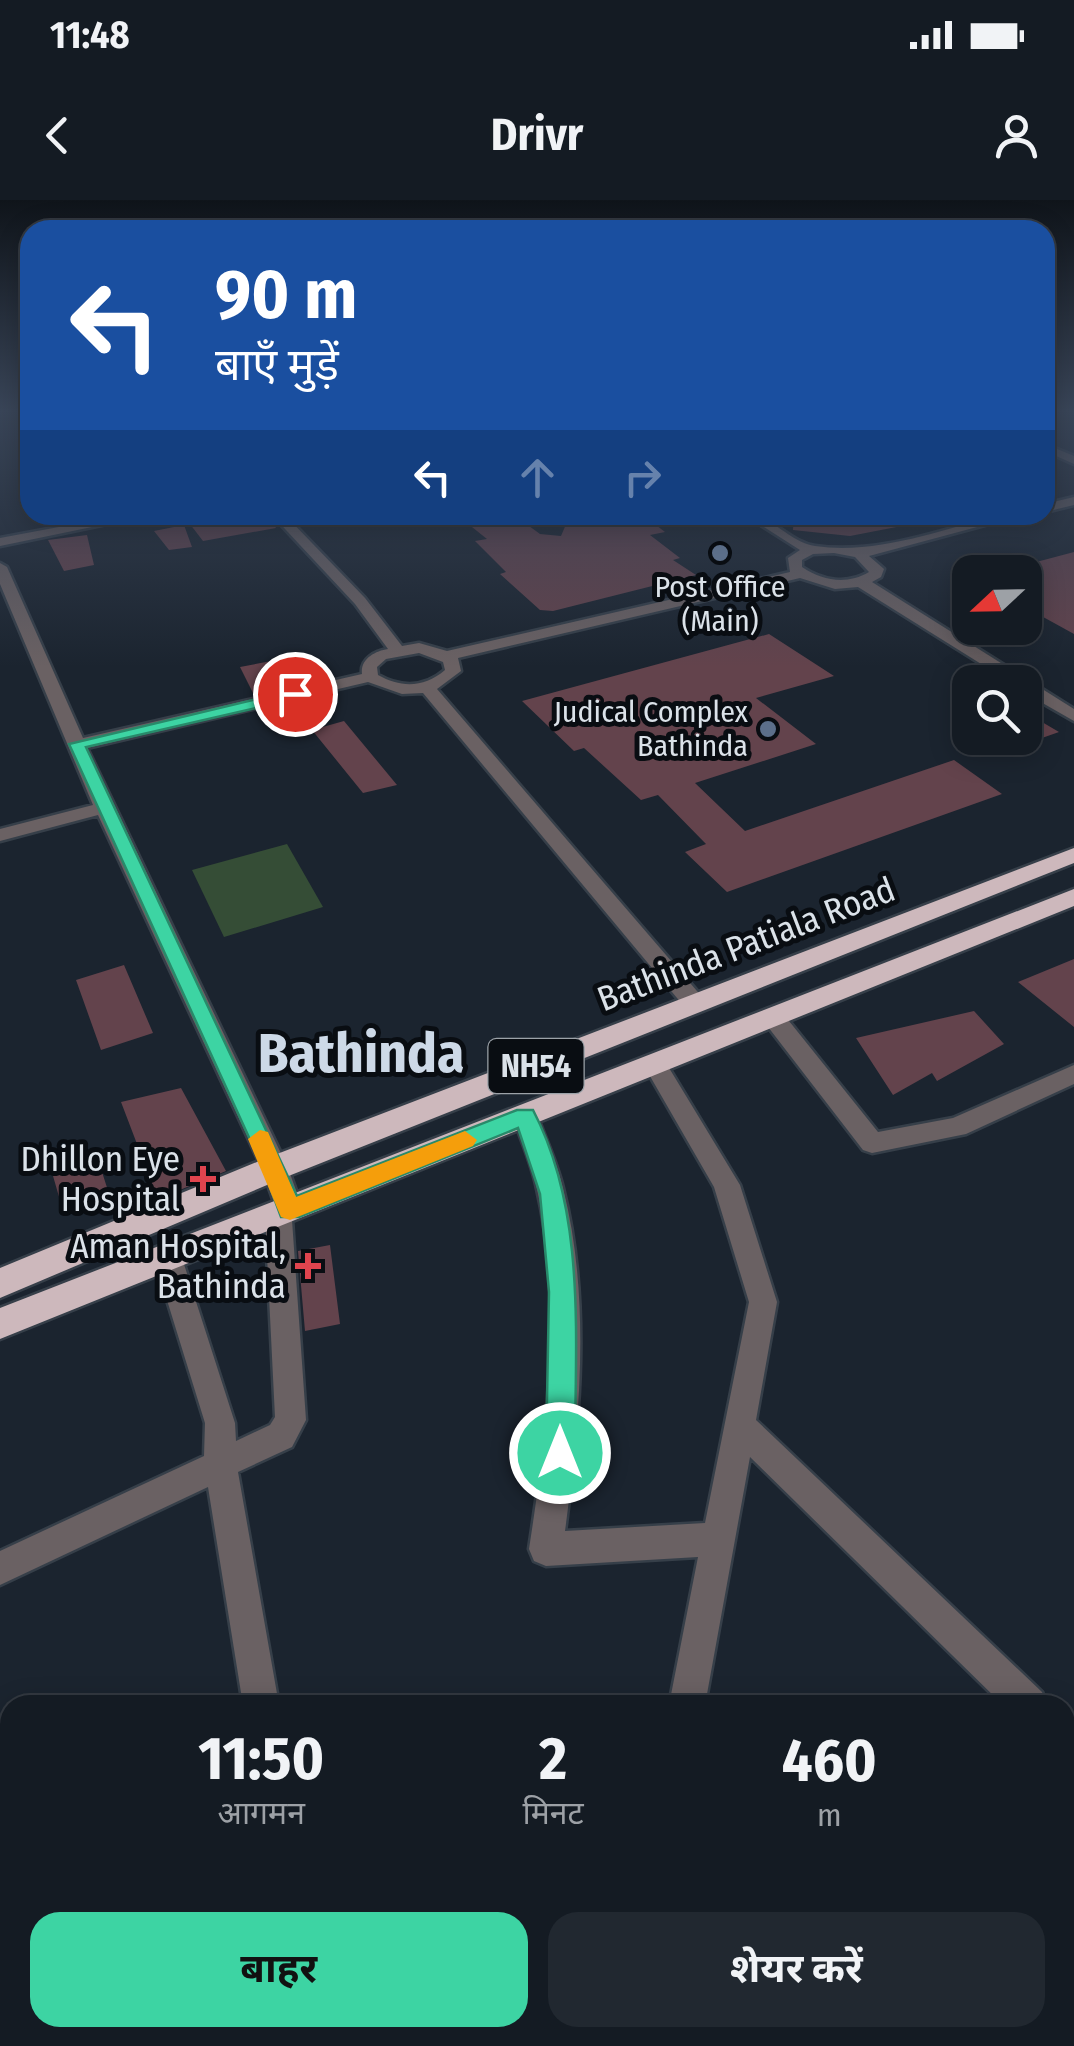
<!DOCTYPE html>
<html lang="hi">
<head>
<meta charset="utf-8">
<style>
  :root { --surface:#141b23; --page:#212830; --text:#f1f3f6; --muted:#9da1a6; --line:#333941; --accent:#3dd4a3 }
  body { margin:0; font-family:"Fira Sans Condensed","Noto Sans Devanagari",sans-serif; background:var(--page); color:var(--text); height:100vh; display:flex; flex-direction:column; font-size:38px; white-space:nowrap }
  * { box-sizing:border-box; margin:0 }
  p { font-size:32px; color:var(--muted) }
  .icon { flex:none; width:55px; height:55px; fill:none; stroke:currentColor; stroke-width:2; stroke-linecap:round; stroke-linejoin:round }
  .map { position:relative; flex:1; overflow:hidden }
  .drawer { position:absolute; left:0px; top:1495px; width:1075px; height:352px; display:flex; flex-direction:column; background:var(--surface); border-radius:30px 30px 0 0; box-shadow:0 5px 25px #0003,0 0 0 2px var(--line) }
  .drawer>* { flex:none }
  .top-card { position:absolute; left:20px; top:20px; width:1035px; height:305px; border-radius:30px; box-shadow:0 5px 25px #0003,0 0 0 2px var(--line); background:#1a4fa0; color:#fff; overflow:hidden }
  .needle { width:65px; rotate:248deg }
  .tools { position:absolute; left:952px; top:355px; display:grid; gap:20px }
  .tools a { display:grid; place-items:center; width:90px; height:90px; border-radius:20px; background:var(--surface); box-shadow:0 5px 25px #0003,0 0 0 2px var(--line); font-size:50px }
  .pin { position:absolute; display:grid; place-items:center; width:85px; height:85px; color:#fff; margin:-42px; border:5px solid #fff; border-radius:50%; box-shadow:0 2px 10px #0007 }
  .me { position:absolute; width:110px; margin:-55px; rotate:0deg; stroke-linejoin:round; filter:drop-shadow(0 0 8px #0008) }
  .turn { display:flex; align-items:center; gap:35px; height:210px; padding:0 30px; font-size:45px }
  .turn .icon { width:130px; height:130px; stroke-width:2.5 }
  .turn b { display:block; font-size:70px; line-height:85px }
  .lanes { display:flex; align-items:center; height:95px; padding:0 30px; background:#0003; justify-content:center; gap:50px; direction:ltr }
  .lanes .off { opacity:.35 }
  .eta { display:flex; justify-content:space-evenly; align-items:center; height:170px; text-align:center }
  .eta b { font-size:60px; font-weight:700; line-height:70px }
  .button { display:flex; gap:20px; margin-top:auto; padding:20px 30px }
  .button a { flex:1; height:115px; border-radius:30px; background:var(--accent); color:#111; font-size:40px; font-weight:700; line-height:115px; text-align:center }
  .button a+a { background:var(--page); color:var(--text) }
  .status { display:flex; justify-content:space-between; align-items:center; height:70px; padding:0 50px; background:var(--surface); direction:ltr }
  .status svg { height:28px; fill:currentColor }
  header { display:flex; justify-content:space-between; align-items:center; height:130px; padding:0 30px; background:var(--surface); font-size:45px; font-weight:700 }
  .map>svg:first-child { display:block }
  .green { fill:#354d36 }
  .building { fill:#63434c }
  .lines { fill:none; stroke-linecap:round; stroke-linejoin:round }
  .minor-casing { stroke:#363f49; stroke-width:5 }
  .highway-casing { stroke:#363f49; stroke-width:5 }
  .minor { fill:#6a6163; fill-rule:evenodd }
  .highway { fill:#cdb8bc; fill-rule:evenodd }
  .route { fill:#3dd4a3; stroke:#288a6a; stroke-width:2.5 }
  .slow { fill:#f59e0b }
  .service-dot { fill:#5c6f8a; stroke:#090d12; stroke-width:4 }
  .health-dot { fill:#e0444e; stroke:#090d12; stroke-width:4 }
  .labels { text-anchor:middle; stroke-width:10; stroke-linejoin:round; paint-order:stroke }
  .far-poi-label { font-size:30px; fill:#dbe2e9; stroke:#090d12 }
  .shield { fill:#090d12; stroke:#9ca2a8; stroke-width:2.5 }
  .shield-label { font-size:32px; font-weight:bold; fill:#dbe2e9 }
  .street-label { font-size:35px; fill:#dbe2e9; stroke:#090d12 }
  .poi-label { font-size:35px; fill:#dbe2e9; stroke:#090d12; text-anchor:end }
  .town-label { font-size:55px; font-weight:bold; fill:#cdd9e7; stroke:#090d12 }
</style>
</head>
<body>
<div class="status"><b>11:48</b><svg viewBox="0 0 49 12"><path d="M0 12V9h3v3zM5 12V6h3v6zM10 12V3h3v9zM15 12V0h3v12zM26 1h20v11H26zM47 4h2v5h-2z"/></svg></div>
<header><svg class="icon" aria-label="back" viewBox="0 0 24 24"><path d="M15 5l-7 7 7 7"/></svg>Drivr<svg class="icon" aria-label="person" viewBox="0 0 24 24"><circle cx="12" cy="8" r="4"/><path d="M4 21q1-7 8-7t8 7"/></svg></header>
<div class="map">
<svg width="1074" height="1846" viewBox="0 0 1074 1846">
  <rect width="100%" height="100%" fill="#1b242f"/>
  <path class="green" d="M287,644L323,707L224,737L192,670Z"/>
  <path class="building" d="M183,315H268L276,328L203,341Z
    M457,315H514L540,334L561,336L570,315H643L665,332L650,335L680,358L673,360L696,375L553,411L540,410L500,374L506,372L475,341L487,339Z
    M794,315H910L912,324L850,336L793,330Z
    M184,325L192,347L169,350L154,331Z
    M87,335L94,365L64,371L48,340Z
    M1074,352V434L1025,407V365Z
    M769,434L834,476L756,498L816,544L695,583L745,631L954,560L1002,594L727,692L685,652L706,644L658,595L641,600L584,548L574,551L522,501Z
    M287,458L302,484L254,495L240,467Z
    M1025,512L1059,532L1025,544Z
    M344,521L397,585L363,593L312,530Z
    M1074,759V827L1018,782Z
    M124,765L153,833L101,850L76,780Z
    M974,811L1004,844L937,881L932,873L893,895L856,838Z
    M181,888L226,971L158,999L121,902Z
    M96,953L110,997L64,1014L51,969Z
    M330,1045L340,1124L305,1131L298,1051Z"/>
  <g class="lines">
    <g class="minor-casing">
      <path id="minor" d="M1045,244L1074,256V264L1045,251Z
        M1074,297V305L1045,312V304Z
        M123,315H150L0,346V338Z
        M272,315H285L365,398L402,446L419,443L447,451L790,372L788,358L800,350L745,315C773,315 789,342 815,346C877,355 940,330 1000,315H1022L869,356L884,369L881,377L872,382L1074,509V521L1025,493V482H1010L858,387L835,389L800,378L458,458L461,471L437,489L703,798L706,804L703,810H687L423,493L402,494L368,482L87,548L288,968L303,1010L299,1018L292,1020L306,1220L292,1247L238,1272L279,1505H243L208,1287L0,1385V1351L204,1256L205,1223L154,1058L158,1050L168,1046L178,1050L182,1058L235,1223L236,1241L270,1225L275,1217L265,1015L275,1005L262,968L98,615L0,641V629L93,605L0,384V363L7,367L83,538L362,474C360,459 375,451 388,449L355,404ZM834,353L855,357L869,372C847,385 823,381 802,367V360L813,354ZM419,453L443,462L445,470C424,488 401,488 378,475L377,467L386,459Z
        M773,809L781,811L878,932L953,918L1074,865V884L966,934L872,953L863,950L765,823L762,817Z
        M655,855L663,858L740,985L777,1102L756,1220L1042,1492L1047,1505H1003L750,1257L705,1505H669L698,1357L546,1366L534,1361L529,1349C547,1232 564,1106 537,989C532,964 521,940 513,916L516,909H534L537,916C546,940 557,963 563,988C591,1098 580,1220 565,1331L705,1323L749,1102L714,987L643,864Z
        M1065,1517L1074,1518V1556L1065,1555Z
        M175,1838H219L217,1846H173Z
        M610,1838H654L653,1846H609Z"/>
    </g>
    <g class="highway-casing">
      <path id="highway" d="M1074,648V663L286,977L0,1098V1068L264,959Z
        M1074,689V706L0,1139V1108Z"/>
    </g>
    <use href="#minor" class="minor"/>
    <use href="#highway" class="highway"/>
  </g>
  <linearGradient id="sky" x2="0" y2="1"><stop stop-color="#0f141a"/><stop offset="0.45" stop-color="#394558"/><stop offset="1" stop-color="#394558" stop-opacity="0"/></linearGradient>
  <rect width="1074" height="467" fill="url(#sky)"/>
  <path class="route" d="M295,490L300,491V498L86,547L297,996L517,910H533C587,1013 575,1141 575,1253L571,1263L560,1267L550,1263L546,1253L549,1092L540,994L518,928L299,1017H281L263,968L69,544Z"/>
  <path class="slow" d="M260,930L268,932L296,997L465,931L477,940L473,946L290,1020L281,1017L248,939Z"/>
  <g class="service-dot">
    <circle cx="720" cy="353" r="10"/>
    <circle cx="768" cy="529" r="10"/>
  </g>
  <g class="health-dot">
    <path d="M198 964h10v10h10v10h-10v10h-10v-10h-10v-10h10z"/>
    <path d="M303 1051h10v10h10v10h-10v10h-10v-10h-10v-10h10z"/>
  </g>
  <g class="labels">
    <g class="far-poi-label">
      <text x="720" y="397">Post Office<tspan x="720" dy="34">(Main)</tspan></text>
      <text x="748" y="522" text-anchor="end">Judical Complex<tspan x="748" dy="34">Bathinda</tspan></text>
    </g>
    <rect class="shield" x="488.5" y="839" width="95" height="54" rx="8"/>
    <g class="shield-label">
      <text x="536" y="877">NH54</text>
    </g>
    <g class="street-label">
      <text transform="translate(746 744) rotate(-21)" y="12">Bathinda Patiala Road</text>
    </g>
    <g class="poi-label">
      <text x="180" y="971">Dhillon Eye<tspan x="180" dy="40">Hospital</tspan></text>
      <text x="286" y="1058">Aman Hospital,<tspan x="286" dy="40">Bathinda</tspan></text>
    </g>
    <g class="town-label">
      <text x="361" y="872">Bathinda</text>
    </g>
  </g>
</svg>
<div class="tools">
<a><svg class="needle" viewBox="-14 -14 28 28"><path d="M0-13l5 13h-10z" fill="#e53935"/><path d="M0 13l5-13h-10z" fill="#9da1a6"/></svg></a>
<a><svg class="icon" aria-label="search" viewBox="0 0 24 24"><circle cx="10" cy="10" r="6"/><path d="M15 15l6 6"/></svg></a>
</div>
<div class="pin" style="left:295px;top:494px;background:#d93025"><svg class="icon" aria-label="arrive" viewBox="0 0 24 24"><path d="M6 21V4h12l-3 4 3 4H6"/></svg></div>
<svg class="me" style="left:560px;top:1253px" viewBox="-20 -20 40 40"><circle r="17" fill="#3dd4a3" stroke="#fff" stroke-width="3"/><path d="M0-11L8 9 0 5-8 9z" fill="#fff"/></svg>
<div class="top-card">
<div class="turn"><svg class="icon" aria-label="left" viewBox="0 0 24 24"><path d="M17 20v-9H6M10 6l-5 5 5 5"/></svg><div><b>90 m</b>बाएँ मुड़ें</div></div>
<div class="lanes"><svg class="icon" aria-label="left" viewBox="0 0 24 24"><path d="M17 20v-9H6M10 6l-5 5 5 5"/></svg><svg class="icon off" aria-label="ahead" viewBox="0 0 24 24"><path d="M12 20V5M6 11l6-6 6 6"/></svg><svg class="icon off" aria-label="right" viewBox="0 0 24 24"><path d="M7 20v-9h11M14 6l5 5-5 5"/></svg></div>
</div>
<section class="drawer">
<div class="eta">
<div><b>11:50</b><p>आगमन</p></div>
<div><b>2</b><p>मिनट</p></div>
<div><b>460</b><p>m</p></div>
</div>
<div class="button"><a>बाहर</a><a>शेयर करें</a></div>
</section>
</div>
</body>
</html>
